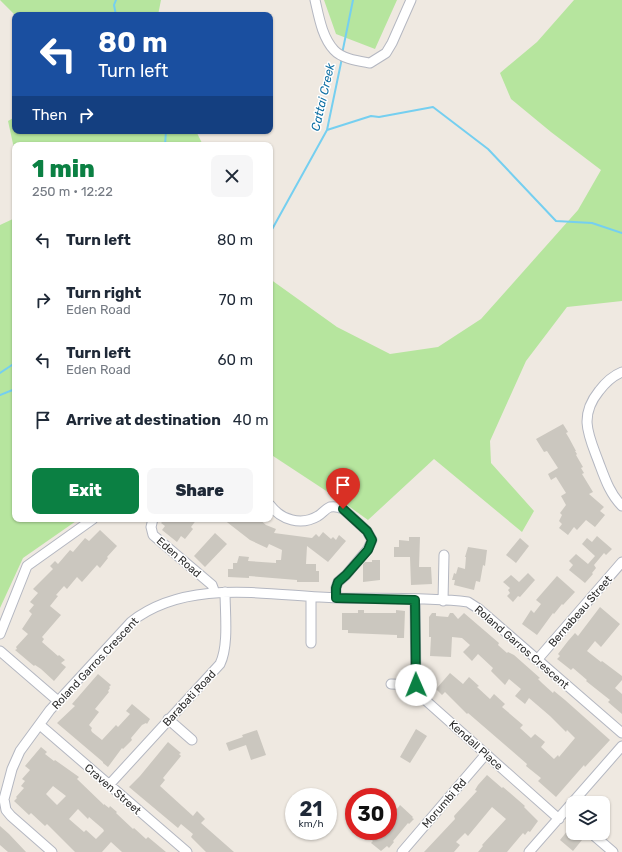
<!DOCTYPE html>
<html lang="en">
<head>
<meta charset="utf-8">
<style>
  :root { --surface:#fff; --page:#f6f6f7; --text:#1f2937; --muted:#747a83; --accent:#0b8043 }
  body { margin:0; font-family:Rubik,sans-serif; background:var(--page); color:var(--text); height:100vh; display:flex; flex-direction:column; font-size:15px; white-space:nowrap }
  * { box-sizing:border-box; margin:0 }
  p { font-size:13px; color:var(--muted) }
  .icon { flex:none; width:22px; height:22px; fill:none; stroke:currentColor; stroke-width:2; stroke-linecap:round; stroke-linejoin:round }
  .map { position:relative; flex:1; overflow:hidden }
  .details { position:absolute; left:12px; top:142px; width:261px; height:380px; display:flex; flex-direction:column; background:var(--surface); border-radius:8px; box-shadow:0 1px 3px #0004 }
  .details>* { flex:none }
  .banner { position:absolute; left:12px; top:12px; width:261px; height:122px; border-radius:8px; box-shadow:0 1px 3px #0004; background:#1a4fa0; color:#fff; overflow:hidden }
  .fabs { position:absolute; left:566px; top:796px; display:grid; gap:8px }
  .fabs a { display:grid; place-items:center; width:44px; height:44px; border-radius:8px; background:var(--surface); box-shadow:0 1px 3px #0004; font-size:20px }
  .speed { position:absolute; left:285px; top:788px; display:flex; gap:8px; font-size:20px; font-weight:700; text-align:center }
  .speed>* { display:grid; place-content:center; width:52px; height:52px; border-radius:50%; background:var(--surface); box-shadow:0 1px 3px #0004; line-height:1 }
  .speed small { font-size:10px; font-weight:400 }
  .speed .limit { border:6px solid #d22; background:#fff; color:#111 }
  .pin { position:absolute; display:grid; place-items:center; width:34px; height:34px; color:#fff; margin:-41px -17px; border-radius:50% 50% 50% 0; rotate:-45deg; box-shadow:0 0 4px #0007 }
  .pin .icon { rotate:45deg }
  .me { position:absolute; width:44px; margin:-22px; rotate:359deg; stroke-linejoin:round; filter:drop-shadow(0 0 3px #0008) }
  .turn { display:flex; align-items:center; gap:14px; height:84px; padding:0 20px; font-size:18px }
  .turn .icon { width:52px; height:52px; stroke-width:2.5 }
  .turn b { display:block; font-size:28px; line-height:34px }
  .then { display:flex; align-items:center; height:38px; padding:0 20px; background:#0003; gap:8px; font-size:15px }
  .round { display:grid; place-items:center; flex:none; width:42px; height:42px; border-radius:8px; background:var(--page) }
  .summary { display:flex; align-items:center; justify-content:space-between; height:68px; padding:0 20px }
  h1 { font-size:24px; font-weight:800; line-height:30px; color:var(--accent) }
  .primary-button { display:flex; gap:8px; margin-top:auto; padding:8px 20px }
  .primary-button a { flex:1; height:46px; border-radius:8px; background:var(--accent); color:#fff; font-size:16px; font-weight:800; line-height:46px; text-align:center }
  .primary-button a+a { background:var(--page); color:var(--text) }
  ul { padding:0; list-style:none }
  li { display:flex; align-items:center; gap:12px; height:60px; padding:0 20px }
  li div { flex:1 }
  li b { display:block; font-size:15px }
  li em { font-style:normal }
  .map>svg:first-child { display:block }
  .green { fill:#b6e59e }
  .lines { fill:none; stroke-linecap:round; stroke-linejoin:round }
  .stream { stroke:#75cff0; stroke-width:2 }
  .building { fill:#cbc7bf; fill-rule:evenodd }
  .minor-casing { stroke:#b4b7c1; stroke-width:11 }
  .minor { stroke:#fff; stroke-width:9 }
  .route-casing { stroke:#07532c; stroke-width:10 }
  .route { stroke:#0b8043; stroke-width:7 }
  .labels { text-anchor:middle; stroke-width:3; stroke-linejoin:round; paint-order:stroke }
  .street-label { font-size:11px; fill:#2e2e2e; stroke:#fff }
  .water-label { font-size:12px; font-style:italic; fill:#0d6fa3; stroke:#fff }
</style>
</head>
<body>
<div class="map">
<svg width="622" height="852" viewBox="0 0 622 852">
  <rect width="100%" height="100%" fill="#efe9e1"/>
  <path class="green" d="M0,0H161L158,15H15Z
    M324,0H397L375,49L336,34Z
    M574,0H622V301L567,307L526,361L490,441L491,463L534,511L522,532L434,459L368,520L340,500L270,454V279L337,327L390,354L438,347L481,319L578,210L601,170L551,132L511,99L500,73L537,42Z
    M15,117V131H196L203,145H15V153L8,121Z
    M15,218V519H79L23,558L0,608V225Z"/>
  <g class="lines">
    <path class="stream" d="M116,15L114,5L116,0
      M342,54L353,0
      M327,130L371,116L379,117L433,107L488,149L556,221L592,223L622,233
      M165,145L166,131
      M270,233L327,130L342,58
      M0,373L15,363
      M0,395L15,389"/>
  </g>
  <path class="building" d="M563,424L568,432L566,433L569,438L576,451H575L577,454L576,455L583,467L581,468L584,473L582,474L593,492L589,494L604,507L600,511L605,515L595,527L586,520L577,530L574,527L568,535L559,528L562,524L559,521L562,515L560,513L566,505L561,496L566,493L556,477L551,480L548,474L558,468L547,451L544,452L536,439Z
    M165,519H197L191,527L193,529L185,539L181,536L177,542L162,530L165,526L161,523Z
    M223,519H259L266,525L276,529L274,533L312,538L316,534L319,537L323,532L331,539L333,537L336,540L339,535L346,541L328,562L307,546L306,564H316V571H319V582H297V580L249,576V578L228,577V569H233V563H237L239,556L249,557L248,561L276,563V560H281L282,550L269,544L267,548L250,540Z
    M100,530L117,546L107,557L108,558L100,568L97,565L82,582L77,577L67,589L64,586L56,595L58,596L50,606L61,615L42,637L44,639L42,642L58,656L59,655L65,660L61,663L66,667L54,681L41,669L35,665L34,666L15,650L17,649L16,647L28,634L22,629L32,614L29,611L34,605L30,602L38,593L33,589L53,569L50,566L55,561L58,564L70,550L73,552L85,538L89,541Z
    M215,533L227,544L205,567L194,556Z
    M597,536L612,549L606,555L604,553L594,565L596,568L592,573L593,574L585,583L569,570L573,565L569,561L576,554L588,564L595,556L582,544L587,538L592,542Z
    M409,537H420L419,567H431L432,584L411,585L410,557H394V547H399V540L409,541Z
    M520,538L529,546L516,563L506,555Z
    M468,547L487,550L485,566L483,565L480,582L476,581L474,590L454,585L455,580H452L454,573L456,574L458,567L465,569L466,557H465Z
    M372,560H380V580L363,582V564L365,562H372Z
    M528,573L535,580L520,597L518,596L513,602L507,596L510,593L508,590L510,588L503,582L511,575L519,582Z
    M557,576L575,592L563,605L562,604L554,614L553,613L537,635L522,624L531,610L534,613L541,604L536,600Z
    M600,607L620,624L601,647L595,641L587,651L601,662L602,661L622,676V680L615,688L622,694V714L608,702L610,700L586,681L587,680L573,668L571,670L557,659L560,656L558,654L568,641L575,633L578,636Z
    M358,610H364V613H396V610L405,611L404,638H397V635L348,633V630H342V613H358Z
    M432,613H436V616L448,617L450,613H453L458,619L464,613L499,643L498,645L507,653L508,652L514,655L540,678L538,679L542,683L553,693L554,691L565,700L610,740L585,767L584,765L556,797L538,781L541,778L526,766L527,764L468,713L467,714L445,692L442,695L436,689L450,673L463,684L469,677L479,686L477,687L490,699L494,694L505,704L502,707L523,725L520,728L531,738L535,734L545,742L541,747L554,759L558,755L559,757L575,738L567,730L566,732L550,716L529,698L525,704L515,696L521,689L509,679L505,685L491,671L493,668L478,654L472,661L463,652L470,645L462,638L452,637L451,657L430,656L431,637H429V617Z
    M98,674L111,685L109,687L110,688L108,691L109,692L95,709L99,712L89,725L92,728L91,730L92,732L102,740L116,725L118,727L130,714L126,711L132,704L150,719L147,724L146,723L142,725L131,738L132,740L123,749L122,748L108,767L103,763V762L57,723L75,706L72,704Z
    M416,729L427,736L410,763L400,757Z
    M257,730L266,755L251,760L246,745L229,751L226,743L243,737L242,735Z
    M168,742L181,753L179,754L181,756L163,778L165,780L160,786L193,816L197,811L205,819L201,823L234,852H206L191,837L193,834L181,824L178,828L129,787L140,776Z
    M41,747L47,752L45,754L54,761L55,760L79,777L77,779L104,805V804L109,808L110,806L117,812L116,813L133,829L134,828L146,839L148,837L166,852H122L111,842L102,852H75L47,824L45,826L31,813L29,815L14,801L17,798L16,797L24,788L21,786L25,781L22,779L30,770L25,766ZM53,786L66,796L57,805L46,794ZM78,809L88,819L89,817L103,829L104,831L96,839L86,830L84,832L69,819Z
    M487,775L502,788L503,787L525,806L524,807L538,821L530,832L528,831L525,835L523,833L507,852H478L483,846L482,845L506,819L492,807L468,836L465,833L456,842L460,845L454,852H424L455,819L454,816L477,791L475,790L478,785Z
    M400,805L413,817L412,818L414,819L409,824L408,823L393,841L394,842L389,848L387,846L381,851L371,843L373,841L368,836L372,831H388V819L392,814L389,811L393,806L397,809Z
    M0,826L9,834L26,852H8L0,845Z
    M568,830L582,840L573,851L560,840Z"/>
  <g class="lines">
    <g class="minor-casing">
      <path id="minor" d="M315,0C319,17 322,37 334,50C342,59 359,61 370,63L386,53L392,43L411,0
        M622,372C612,376 605,383 599,391C578,417 589,436 599,463C605,479 610,494 622,506
        M270,505C281,520 301,526 318,516C322,514 325,509 330,507C335,506 339,507 343,509L367,531L372,540L368,549L346,575L338,582L336,588V598
        M153,519L151,527L153,535L212,585L215,593
        M311,597V643
        M415,600L416,685
        M443,601L444,555
        M0,634L27,566L93,519
        M0,651L58,701
        M537,660L622,562
        M391,684L416,685L420,694L423,698L559,819
        M168,719L192,740
        M40,725L187,852
        M109,785L220,664C229,646 225,612 225,592
        M591,833L613,852
        M52,852L11,816L6,810L4,799L12,769L20,751L50,710L131,622C188,577 270,596 337,598C380,599 426,597 468,602L479,609L622,733
        M402,852L486,754
        M529,852L622,746"/>
    </g>
    <use href="#minor" class="minor"/>
  </g>
  <g class="lines">
    <g class="route-casing">
      <path id="route" d="M343,509L367,531L372,540L368,550L346,575L338,582L336,588V598L415,600L416,685"/>
    </g>
    <use href="#route" class="route"/>
  </g>
  <g class="labels">
    <g class="street-label">
      <text transform="translate(179 557) rotate(41)" y="4">Eden Road</text>
      <text transform="translate(580 611) rotate(-49)" y="4">Bernabeau Street</text>
      <text transform="translate(522 647) rotate(41)" y="4">Roland Garros Crescent</text>
      <text transform="translate(95 663) rotate(-47)" y="4">Roland Garros Crescent</text>
      <text transform="translate(189 698) rotate(-47)" y="4">Barabati Road</text>
      <text transform="translate(476 745) rotate(42)" y="4">Kendall Place</text>
      <text transform="translate(113 789) rotate(41)" y="4">Craven Street</text>
      <text transform="translate(444 803) rotate(-49)" y="4">Morumbi Rd</text>
    </g>
    <g class="water-label">
      <text transform="translate(323 97) rotate(-77)" y="4">Cattai Creek</text>
    </g>
  </g>
</svg>
<div class="fabs">
<a><svg class="icon" aria-label="layers" viewBox="0 0 24 24"><path d="M12 4l9 5-9 5-9-5zM3 14l9 5 9-5"/></svg></a>
</div>
<div class="speed"><div>21<small>km/h</small></div><div class="limit">30</div></div>
<div class="pin" style="left:343px;top:509px;background:#d93025"><svg class="icon" aria-label="arrive" viewBox="0 0 24 24"><path d="M6 21V4h12l-3 4 3 4H6"/></svg></div>
<svg class="me" style="left:416px;top:685px" viewBox="-20 -20 40 40"><circle r="19" fill="#fff"/><path d="M0-13L10 11 0 6-10 11z" fill="#0b8043"/></svg>
<div class="banner">
<div class="turn"><svg class="icon" aria-label="left" viewBox="0 0 24 24"><path d="M17 20v-9H6M10 6l-5 5 5 5"/></svg><div><b>80 m</b>Turn left</div></div>
<div class="then">Then<svg class="icon" aria-label="right" viewBox="0 0 24 24"><path d="M7 20v-9h11M14 6l5 5-5 5"/></svg></div>
</div>
<section class="details">
<div class="summary"><div><h1>1 min</h1><p>250 m · 12:22</p></div><a class="round"><svg class="icon" aria-label="close" viewBox="0 0 24 24"><path d="M6 6l12 12M18 6L6 18"/></svg></a></div>
<ul>
<li><svg class="icon" aria-label="left" viewBox="0 0 24 24"><path d="M17 20v-9H6M10 6l-5 5 5 5"/></svg><div><b>Turn left</b></div><em>80 m</em></li>
<li><svg class="icon" aria-label="right" viewBox="0 0 24 24"><path d="M7 20v-9h11M14 6l5 5-5 5"/></svg><div><b>Turn right</b><p>Eden Road</p></div><em>70 m</em></li>
<li><svg class="icon" aria-label="left" viewBox="0 0 24 24"><path d="M17 20v-9H6M10 6l-5 5 5 5"/></svg><div><b>Turn left</b><p>Eden Road</p></div><em>60 m</em></li>
<li><svg class="icon" aria-label="arrive" viewBox="0 0 24 24"><path d="M6 21V4h12l-3 4 3 4H6"/></svg><div><b>Arrive at destination</b></div><em>40 m</em></li>
</ul>
<div class="primary-button"><a>Exit</a><a>Share</a></div>
</section>
</div>
</body>
</html>
